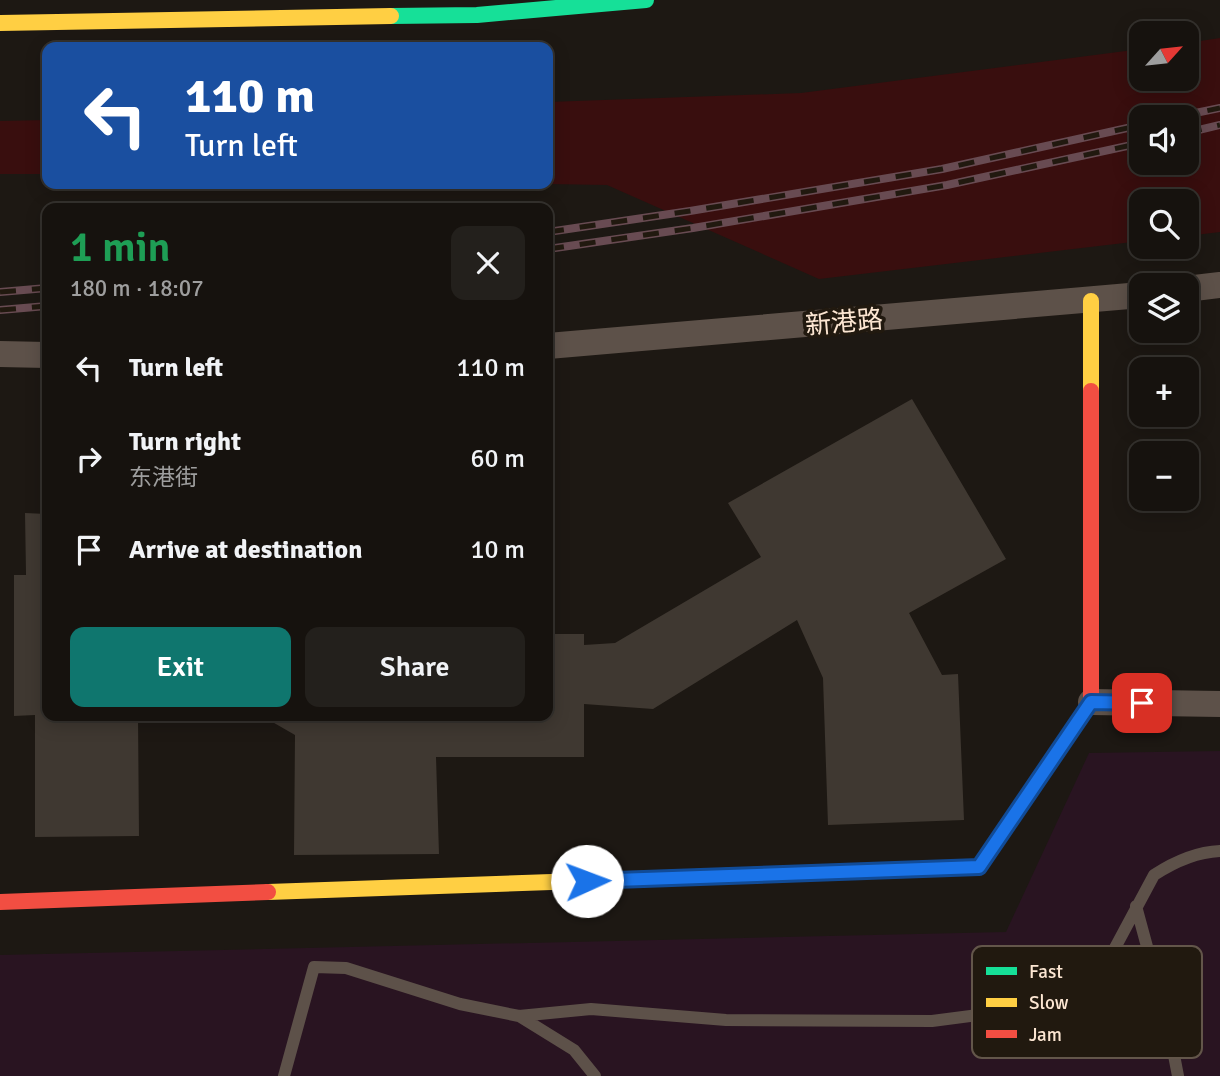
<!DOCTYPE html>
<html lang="en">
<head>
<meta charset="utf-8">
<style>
  :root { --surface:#16120e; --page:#23201c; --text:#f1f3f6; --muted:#9e9e9e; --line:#35322e; --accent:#0f766e }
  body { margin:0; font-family:Signika,"Noto Sans SC",sans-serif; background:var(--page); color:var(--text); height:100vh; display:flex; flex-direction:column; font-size:26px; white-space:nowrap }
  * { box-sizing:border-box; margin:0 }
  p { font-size:23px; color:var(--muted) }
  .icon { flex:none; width:38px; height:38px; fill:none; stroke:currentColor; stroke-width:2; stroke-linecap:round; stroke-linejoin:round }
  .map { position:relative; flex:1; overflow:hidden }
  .sheet { position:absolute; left:42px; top:203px; width:511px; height:518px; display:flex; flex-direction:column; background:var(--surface); border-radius:14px; box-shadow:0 4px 18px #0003,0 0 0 2px var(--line) }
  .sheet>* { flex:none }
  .top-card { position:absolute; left:42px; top:42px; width:511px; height:147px; border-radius:14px; box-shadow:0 4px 18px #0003,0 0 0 2px var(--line); background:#1a4fa0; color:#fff; overflow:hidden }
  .needle { width:46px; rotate:63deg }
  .fabs { position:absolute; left:1129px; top:21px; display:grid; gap:14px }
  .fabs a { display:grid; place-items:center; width:70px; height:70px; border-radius:14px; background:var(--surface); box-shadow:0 4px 18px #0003,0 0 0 2px var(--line); font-size:35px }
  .pin { position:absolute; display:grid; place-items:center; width:60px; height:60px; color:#fff; margin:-30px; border-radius:14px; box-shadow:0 4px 10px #0006 }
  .me { position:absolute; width:77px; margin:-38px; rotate:88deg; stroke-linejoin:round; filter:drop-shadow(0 0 5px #0008) }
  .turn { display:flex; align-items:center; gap:24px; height:147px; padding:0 28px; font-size:32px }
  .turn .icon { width:91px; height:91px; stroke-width:2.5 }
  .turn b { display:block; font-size:49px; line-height:60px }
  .round { display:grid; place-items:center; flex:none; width:74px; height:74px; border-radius:14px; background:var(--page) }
  .headline { display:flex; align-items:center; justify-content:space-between; height:119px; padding:0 28px }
  h1 { font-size:42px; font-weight:600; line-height:52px; color:#1e9e55 }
  .button { display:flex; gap:14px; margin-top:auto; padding:14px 28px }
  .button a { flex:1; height:80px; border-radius:14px; background:var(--accent); color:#fff; font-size:28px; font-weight:600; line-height:80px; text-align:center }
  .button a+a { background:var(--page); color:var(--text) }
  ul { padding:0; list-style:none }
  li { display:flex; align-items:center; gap:21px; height:91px; padding:0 28px }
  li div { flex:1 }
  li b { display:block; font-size:26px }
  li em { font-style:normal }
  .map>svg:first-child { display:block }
  .green { fill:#291421 }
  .water { fill:#390e0e; fill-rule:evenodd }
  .building { fill:#3f3831 }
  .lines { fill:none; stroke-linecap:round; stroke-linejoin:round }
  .lane { stroke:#5d5149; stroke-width:12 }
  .street { stroke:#5d5149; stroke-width:26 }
  .fast { stroke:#16e098; stroke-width:16 }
  .slow { stroke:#ffcf43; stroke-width:16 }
  .jam { stroke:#f24e42; stroke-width:16 }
  .rail-casing { stroke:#684b52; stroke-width:8 }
  .rail { stroke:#21190f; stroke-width:5; stroke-dasharray:16; stroke-linecap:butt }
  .route-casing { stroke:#114b97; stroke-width:18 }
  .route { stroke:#1a73e8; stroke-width:12 }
  .labels { text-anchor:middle; stroke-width:7; stroke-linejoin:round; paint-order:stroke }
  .street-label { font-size:26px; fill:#fce6d2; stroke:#21190f }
  .key { fill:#21190f; stroke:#63564a; stroke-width:2 }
  .key-label { font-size:19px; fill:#fce6d2 }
</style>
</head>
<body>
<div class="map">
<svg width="1220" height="1076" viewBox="0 0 1220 1076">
  <rect width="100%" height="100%" fill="#1d1813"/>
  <path class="green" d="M1220,751V1076H0V955L1006,932L1089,753Z"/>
  <path class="water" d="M1220,38V232L1187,236L1186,201H1141V241L819,279L607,185L548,184V102L801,93L1141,49V79H1186L1187,43ZM1141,117H1186V163H1141Z
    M47,120V174H0V121Z"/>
  <path class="building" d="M912,399L1006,559L909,613L942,675L958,674L964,820L828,825L823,678L797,620L653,709L584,704V757H436L439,854L294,855L295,735L262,716H548V634H584V645L615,643L761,557L728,503Z
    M25,513L47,514V716H138L139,836L35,837V715L14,716V575H26Z"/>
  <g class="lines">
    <path class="lane" d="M1136,906L1168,1024L1178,1076
      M519,1016L574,1050L595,1076
      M284,1076L314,967L346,968L460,1004L519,1016L591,1009L726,1020L932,1021L1062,1004L1101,974L1154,875C1174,862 1196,852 1220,851"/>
    <path class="street" d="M1186,289L1220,285
      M548,346L1141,295
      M0,354L47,355
      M1091,702L1220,704"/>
    <path class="fast" d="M391,16L477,15L646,0
      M667,878L979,867L1078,721"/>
    <path class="slow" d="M0,23L391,16
      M1091,301V391
      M268,892L667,878"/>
    <path class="jam" d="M1078,721L1091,702V391
      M0,902L268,892"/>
    <g class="rail-casing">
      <path id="rail" d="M1176,117L1220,108
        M1186,133L1220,125
        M548,232L690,211L942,169L1141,125
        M548,249L693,228L947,185L1141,143
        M0,292L47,288
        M0,310L47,306"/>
    </g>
    <use href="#rail" class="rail"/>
  </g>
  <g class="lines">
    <g class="route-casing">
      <path id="route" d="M587,881L979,867L1091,702L1142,703"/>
    </g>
    <use href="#route" class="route"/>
  </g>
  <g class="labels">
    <g class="street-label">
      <text transform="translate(844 322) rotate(-5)" y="9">新港路</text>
    </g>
  </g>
  <rect x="972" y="946" width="230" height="112" rx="10" class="key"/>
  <rect x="986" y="967" width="31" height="8" fill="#16e098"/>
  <rect x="986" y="998" width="31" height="9" fill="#ffcf43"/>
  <rect x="986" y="1030" width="31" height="8" fill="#f24e42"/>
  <g class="key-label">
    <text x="1029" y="978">Fast</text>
    <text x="1029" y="1009">Slow</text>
    <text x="1029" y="1041">Jam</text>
  </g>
</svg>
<div class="fabs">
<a><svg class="needle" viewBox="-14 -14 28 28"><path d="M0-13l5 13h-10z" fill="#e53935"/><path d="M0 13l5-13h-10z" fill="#9e9e9e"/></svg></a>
<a><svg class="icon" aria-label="sound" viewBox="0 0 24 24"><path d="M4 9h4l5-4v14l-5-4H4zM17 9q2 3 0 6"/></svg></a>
<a><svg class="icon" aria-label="search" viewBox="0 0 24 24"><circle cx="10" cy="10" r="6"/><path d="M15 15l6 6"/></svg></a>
<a><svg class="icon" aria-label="layers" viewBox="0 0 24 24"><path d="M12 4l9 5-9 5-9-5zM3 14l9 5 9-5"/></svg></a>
<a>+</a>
<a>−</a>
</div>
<div class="pin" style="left:1142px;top:703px;background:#d93025"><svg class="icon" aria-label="arrive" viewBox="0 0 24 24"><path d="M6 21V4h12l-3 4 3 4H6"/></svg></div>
<svg class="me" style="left:587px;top:881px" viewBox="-20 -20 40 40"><circle r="19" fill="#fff"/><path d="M0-13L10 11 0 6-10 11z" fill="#1a73e8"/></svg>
<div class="top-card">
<div class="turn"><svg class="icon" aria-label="left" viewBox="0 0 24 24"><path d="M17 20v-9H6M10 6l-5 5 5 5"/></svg><div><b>110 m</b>Turn left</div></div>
</div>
<section class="sheet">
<div class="headline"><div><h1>1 min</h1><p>180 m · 18:07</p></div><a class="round"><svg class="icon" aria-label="close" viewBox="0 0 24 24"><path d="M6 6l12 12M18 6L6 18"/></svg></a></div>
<ul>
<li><svg class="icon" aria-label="left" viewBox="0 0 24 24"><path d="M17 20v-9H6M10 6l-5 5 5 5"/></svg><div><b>Turn left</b></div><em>110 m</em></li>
<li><svg class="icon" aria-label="right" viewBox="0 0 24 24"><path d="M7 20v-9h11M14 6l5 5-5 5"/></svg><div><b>Turn right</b><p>东港街</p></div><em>60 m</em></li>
<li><svg class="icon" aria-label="arrive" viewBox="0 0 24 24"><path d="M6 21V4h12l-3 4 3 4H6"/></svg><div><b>Arrive at destination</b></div><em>10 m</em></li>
</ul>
<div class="button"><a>Exit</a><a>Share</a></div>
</section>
</div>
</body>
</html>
